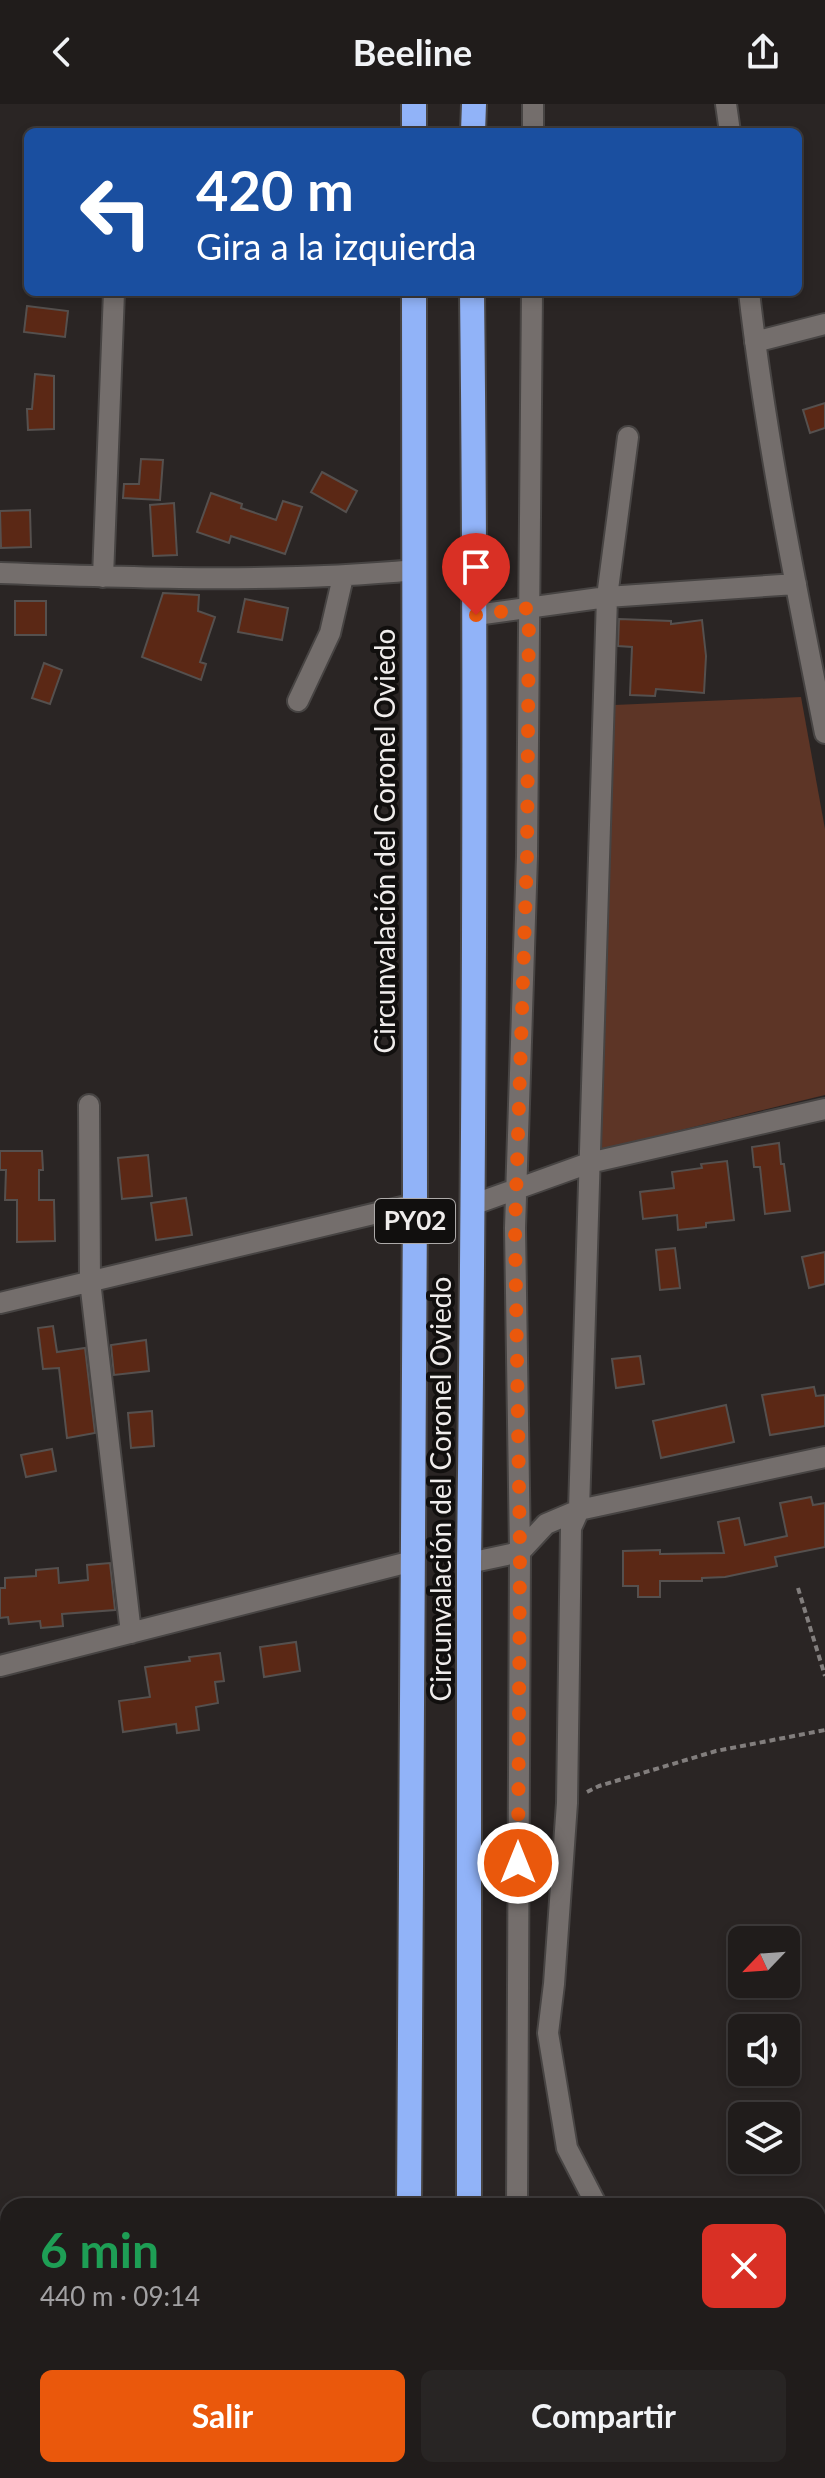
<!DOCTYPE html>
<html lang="es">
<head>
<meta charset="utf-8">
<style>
  :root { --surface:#201c1b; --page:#282524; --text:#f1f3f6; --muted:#a2a1a3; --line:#3d3a3a; --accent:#ea580c }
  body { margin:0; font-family:Lato,sans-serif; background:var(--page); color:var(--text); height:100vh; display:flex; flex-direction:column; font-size:30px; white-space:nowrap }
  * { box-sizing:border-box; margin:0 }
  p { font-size:26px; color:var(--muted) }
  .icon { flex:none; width:44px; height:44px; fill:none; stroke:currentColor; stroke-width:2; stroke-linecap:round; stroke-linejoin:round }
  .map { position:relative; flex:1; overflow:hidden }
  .side { position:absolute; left:0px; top:2094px; width:826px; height:280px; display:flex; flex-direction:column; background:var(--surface); border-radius:24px 24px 0 0; box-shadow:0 4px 12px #0003,0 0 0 2px var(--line) }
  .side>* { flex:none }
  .banner { position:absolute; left:24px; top:24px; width:778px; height:168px; border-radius:12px; box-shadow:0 4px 12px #0003,0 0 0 2px var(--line); background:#1a4fa0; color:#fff; overflow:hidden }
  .needle { width:52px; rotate:245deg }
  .fabs { position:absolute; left:728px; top:1822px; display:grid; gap:16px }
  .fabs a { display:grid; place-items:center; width:72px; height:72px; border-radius:12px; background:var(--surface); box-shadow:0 4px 12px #0003,0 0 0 2px var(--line); font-size:40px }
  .pin { position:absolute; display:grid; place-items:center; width:68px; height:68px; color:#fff; margin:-82px -34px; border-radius:50% 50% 50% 0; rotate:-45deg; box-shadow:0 0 8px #0007 }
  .pin .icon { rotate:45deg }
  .me { position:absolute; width:88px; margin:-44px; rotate:0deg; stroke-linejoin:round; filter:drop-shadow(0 0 6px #0008) }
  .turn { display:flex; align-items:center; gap:28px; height:168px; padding:0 40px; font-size:36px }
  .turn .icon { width:104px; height:104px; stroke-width:2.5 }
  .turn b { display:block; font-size:56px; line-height:68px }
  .round { display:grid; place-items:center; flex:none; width:84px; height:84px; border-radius:12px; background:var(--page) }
  .head { display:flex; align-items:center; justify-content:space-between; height:136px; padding:0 40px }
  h1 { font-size:48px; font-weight:700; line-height:60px; color:#1e9e55 }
  .button { display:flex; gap:16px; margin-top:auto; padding:16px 40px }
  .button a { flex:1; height:92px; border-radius:12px; background:var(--accent); color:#fff; font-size:32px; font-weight:700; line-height:92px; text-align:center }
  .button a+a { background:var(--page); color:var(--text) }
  header { display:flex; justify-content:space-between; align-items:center; height:104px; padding:0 40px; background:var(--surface); font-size:36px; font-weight:700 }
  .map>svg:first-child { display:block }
  .green { fill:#5d3526 }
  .building { fill:#5b2815; stroke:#55504e; stroke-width:2 }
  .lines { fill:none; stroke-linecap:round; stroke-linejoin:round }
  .minor-casing { stroke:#474443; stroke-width:24 }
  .highway-casing { stroke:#474443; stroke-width:28 }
  .path { stroke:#827e7d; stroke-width:4; stroke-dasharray:6 4; stroke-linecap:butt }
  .minor { stroke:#746e6c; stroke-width:20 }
  .highway { stroke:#91b3f8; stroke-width:24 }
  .route { stroke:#ea580c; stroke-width:14; stroke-dasharray:0 25.2 }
  .labels { text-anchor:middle; stroke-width:8; stroke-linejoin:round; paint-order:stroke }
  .shield { fill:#110f0e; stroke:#adaaa9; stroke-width:2 }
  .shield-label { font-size:26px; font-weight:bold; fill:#f0edec }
  .street-label { font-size:28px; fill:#f0edec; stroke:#110f0e }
</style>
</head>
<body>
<header><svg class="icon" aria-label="back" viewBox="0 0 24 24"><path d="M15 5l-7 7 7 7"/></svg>Beeline<svg class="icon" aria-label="share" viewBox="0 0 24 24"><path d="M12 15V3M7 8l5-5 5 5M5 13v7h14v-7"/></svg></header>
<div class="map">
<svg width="825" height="2374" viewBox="0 0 825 2374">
  <rect width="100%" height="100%" fill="#2a2524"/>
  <path class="green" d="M801,593L825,725V991L599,1046L614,601Z"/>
  <path class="building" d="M27,202L68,207L65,233L24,228Z
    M35,270L54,272V325L28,326L27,305H32Z
    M825,299V324L810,329L803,306Z
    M141,355L163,356L160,396L123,394L124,380H139Z
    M322,368L357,387L346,408L311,388Z
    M211,389L242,400L241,404L276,416L283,397L302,403L285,450L231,432L229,439L197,428Z
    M174,399L177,451L153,452L150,401Z
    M30,406L31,443L1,444L0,407Z
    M163,489L199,491L198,507L215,513L200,558L206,560L201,576L142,553Z
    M245,495L288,504L282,536L238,528Z
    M15,497H46V531H15Z
    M619,515L671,517V520L702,516L706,552L704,589L656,585L655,592L630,591L632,543L618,542Z
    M44,559L62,566L50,600L32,594Z
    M779,1039L781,1060H784L790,1107L765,1110L760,1063H754L752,1043Z
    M0,1047H42L43,1066H39V1096H54L55,1137L17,1138V1096H5L6,1066H0Z
    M148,1051L152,1092L122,1095L118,1054Z
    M727,1057L734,1116L706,1119V1123L678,1126L677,1111L643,1115L640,1088L674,1084L672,1068L702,1064L701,1060Z
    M186,1094L192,1131L156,1136L151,1099Z
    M675,1144L680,1184L660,1186L656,1146Z
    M825,1148V1180L809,1184L802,1153Z
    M53,1222L57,1248L85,1244L95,1329L67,1334L59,1264L43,1265L38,1224Z
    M146,1236L149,1267L114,1271L111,1241Z
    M640,1252L644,1280L616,1284L612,1255Z
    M814,1283L816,1292L825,1291V1322L770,1331L762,1291Z
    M726,1301L734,1338L661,1354L653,1317Z
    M152,1307L154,1342L131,1344L128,1309Z
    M52,1345L56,1367L26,1373L21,1351Z
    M811,1393L813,1401L825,1399V1443L775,1453L777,1462L725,1473L702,1474V1477H660V1493H638V1482H623V1447L660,1446V1450L724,1449L718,1418L739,1414L745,1441L787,1432L780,1399Z
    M110,1459L115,1506L62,1510L63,1522L41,1524L40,1517L9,1520L8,1513L0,1514V1484H5V1474L36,1472V1466L58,1464L59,1479L88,1476L87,1461Z
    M296,1538L300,1567L264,1573L260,1543Z
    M220,1549L224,1577L215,1578L218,1599L196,1603L199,1626L177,1629L176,1620L123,1628L119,1597L150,1593L145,1563L190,1557L189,1553Z"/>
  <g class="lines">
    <g class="minor-casing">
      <path id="minor" d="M726,0L730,28
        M533,28V0
        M749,188C766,336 796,483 825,629
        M755,238L825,220
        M0,469C138,474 278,479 415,466
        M103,473L114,188
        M476,511L607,493L796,480
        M298,597L330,529L343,473
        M89,1001L90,1177L131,1529
        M472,1101L589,1059L825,1005
        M0,1199L415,1100
        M469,1459L520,1448L546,1420L579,1406L825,1353
        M0,1562L413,1457
        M517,2102L520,1448L515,1124L527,752L532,188
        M597,2102L567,2044L548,1929L554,1880L567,1699L571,1424L579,1406L607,493L628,333
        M525,2366L526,2374"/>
    </g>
    <g class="highway-casing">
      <path id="highway" d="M414,0V28
        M473,28L474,0
        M409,2102L415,1100L414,188
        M469,2102C470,1887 467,1672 469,1458C474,1034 477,611 472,188
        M412,2366V2374
        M467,2374V2366"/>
    </g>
    <path class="path" d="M798,1484L825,1572
      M587,1688L599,1682L716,1647L825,1626"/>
    <use href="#minor" class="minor"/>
    <use href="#highway" class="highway"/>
  </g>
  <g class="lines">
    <path class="route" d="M476,511L529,504L527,752L515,1124L520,1448L518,1759"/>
  </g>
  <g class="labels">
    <rect class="shield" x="375" y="1095" width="80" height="44" rx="6"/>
    <g class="shield-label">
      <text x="415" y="1126">PY02</text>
    </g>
    <g class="street-label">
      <text transform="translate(385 737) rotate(-90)" y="10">Circunvalación del Coronel Oviedo</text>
      <text transform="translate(441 1385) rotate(-90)" y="10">Circunvalación del Coronel Oviedo</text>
    </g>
  </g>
</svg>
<div class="fabs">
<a><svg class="needle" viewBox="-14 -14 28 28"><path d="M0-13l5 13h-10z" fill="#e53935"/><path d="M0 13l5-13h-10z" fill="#a2a1a3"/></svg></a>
<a><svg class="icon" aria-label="sound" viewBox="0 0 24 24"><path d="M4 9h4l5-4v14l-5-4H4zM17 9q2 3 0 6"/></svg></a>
<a><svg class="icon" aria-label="layers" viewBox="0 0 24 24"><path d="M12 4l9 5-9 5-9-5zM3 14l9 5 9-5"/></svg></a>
</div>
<div class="pin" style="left:476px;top:511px;background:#d93025"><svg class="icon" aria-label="arrive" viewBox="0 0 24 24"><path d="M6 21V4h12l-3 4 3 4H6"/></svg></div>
<svg class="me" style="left:518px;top:1759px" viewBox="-20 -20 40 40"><circle r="17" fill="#ea580c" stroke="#fff" stroke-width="3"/><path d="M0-11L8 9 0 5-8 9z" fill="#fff"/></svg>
<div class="banner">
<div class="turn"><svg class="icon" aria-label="left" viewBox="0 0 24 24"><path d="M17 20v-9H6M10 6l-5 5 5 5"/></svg><div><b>420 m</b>Gira a la izquierda</div></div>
</div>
<section class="side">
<div class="head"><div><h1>6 min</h1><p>440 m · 09:14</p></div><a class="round" style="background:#d93025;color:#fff"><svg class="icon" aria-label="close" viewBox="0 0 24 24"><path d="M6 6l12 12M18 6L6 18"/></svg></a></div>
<div class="button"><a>Salir</a><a>Compartir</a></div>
</section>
</div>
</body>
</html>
